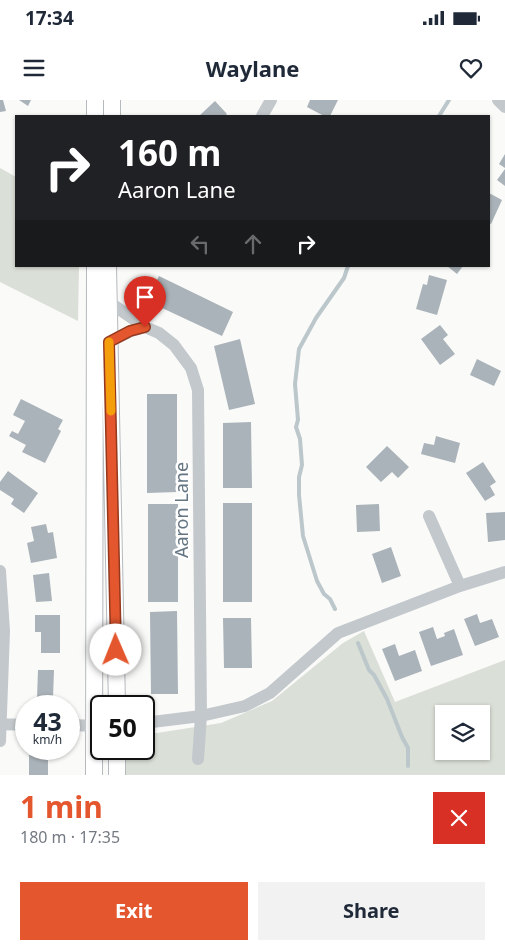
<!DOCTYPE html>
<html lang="en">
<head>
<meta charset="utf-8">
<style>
  :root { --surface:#fff; --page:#f2f2f3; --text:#1f2937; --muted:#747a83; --accent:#e4572e }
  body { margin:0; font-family:"Noto Sans",sans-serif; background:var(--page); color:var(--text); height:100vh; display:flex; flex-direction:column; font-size:19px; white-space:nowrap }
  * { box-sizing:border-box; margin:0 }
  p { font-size:16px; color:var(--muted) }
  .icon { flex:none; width:28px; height:28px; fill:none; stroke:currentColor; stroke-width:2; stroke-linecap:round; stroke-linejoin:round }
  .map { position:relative; height:675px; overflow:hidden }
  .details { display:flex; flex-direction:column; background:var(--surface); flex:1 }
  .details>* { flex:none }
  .hud { position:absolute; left:15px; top:15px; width:475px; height:152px; border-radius:0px; box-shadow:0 1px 4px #0004; background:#202124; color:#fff; overflow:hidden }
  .fabs { position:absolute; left:435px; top:605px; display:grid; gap:10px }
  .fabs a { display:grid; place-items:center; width:55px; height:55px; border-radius:0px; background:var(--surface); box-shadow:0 1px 4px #0004; font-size:25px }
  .speed { position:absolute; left:15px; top:595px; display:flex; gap:10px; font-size:25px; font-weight:700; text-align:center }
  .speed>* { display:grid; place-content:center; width:65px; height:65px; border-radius:50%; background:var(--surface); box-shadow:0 1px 4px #0004; line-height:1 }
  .speed small { font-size:12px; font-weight:400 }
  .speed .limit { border:2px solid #111; border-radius:8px; background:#fff; color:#111 }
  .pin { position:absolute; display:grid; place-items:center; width:42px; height:42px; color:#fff; margin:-51px -21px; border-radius:50% 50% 50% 0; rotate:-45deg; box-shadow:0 0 5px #0007 }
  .pin .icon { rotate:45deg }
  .me { position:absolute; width:55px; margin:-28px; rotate:359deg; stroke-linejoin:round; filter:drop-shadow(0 0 4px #0008) }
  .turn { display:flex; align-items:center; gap:18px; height:105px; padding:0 20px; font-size:22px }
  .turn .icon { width:65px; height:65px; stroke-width:2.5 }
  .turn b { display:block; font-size:35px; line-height:42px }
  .lanes { display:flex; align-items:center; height:48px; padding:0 20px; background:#0003; justify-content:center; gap:25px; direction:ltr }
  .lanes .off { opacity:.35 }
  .round { display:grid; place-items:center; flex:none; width:52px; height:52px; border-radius:0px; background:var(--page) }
  .overview { display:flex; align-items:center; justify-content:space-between; height:85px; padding:0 20px }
  h1 { font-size:30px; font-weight:700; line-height:38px; color:var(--accent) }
  .cta { display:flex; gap:10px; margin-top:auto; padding:10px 20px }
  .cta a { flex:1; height:58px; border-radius:0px; background:var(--accent); color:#fff; font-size:20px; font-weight:700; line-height:58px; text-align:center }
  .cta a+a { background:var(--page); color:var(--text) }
  .status { display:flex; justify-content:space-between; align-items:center; height:35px; padding:0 25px; background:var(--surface); direction:ltr }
  .status svg { height:14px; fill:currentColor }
  header { display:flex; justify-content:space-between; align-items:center; height:65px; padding:0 20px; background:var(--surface); font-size:22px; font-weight:700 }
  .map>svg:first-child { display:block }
  .green { fill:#dadfd7; fill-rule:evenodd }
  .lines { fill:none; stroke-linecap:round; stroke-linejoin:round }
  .stream { stroke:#bbc7cb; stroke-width:4 }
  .building { fill:#aab3b9 }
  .major-casing { stroke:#b5babe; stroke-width:18 }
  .minor { stroke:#c3c8cc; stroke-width:12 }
  .major { stroke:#fff; stroke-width:16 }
  .route-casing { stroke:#94391e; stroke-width:12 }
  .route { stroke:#e4572e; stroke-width:9 }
  .slow { stroke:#f59e0b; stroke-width:9 }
  .labels { text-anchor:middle; stroke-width:5; stroke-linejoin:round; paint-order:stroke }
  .street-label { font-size:18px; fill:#657683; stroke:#fff }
</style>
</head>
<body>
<div class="status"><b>17:34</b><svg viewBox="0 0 49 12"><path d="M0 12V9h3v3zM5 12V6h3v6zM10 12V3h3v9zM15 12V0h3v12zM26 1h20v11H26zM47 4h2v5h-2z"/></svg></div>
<header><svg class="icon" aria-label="menu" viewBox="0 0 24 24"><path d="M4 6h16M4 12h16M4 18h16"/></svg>Waylane<svg class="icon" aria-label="heart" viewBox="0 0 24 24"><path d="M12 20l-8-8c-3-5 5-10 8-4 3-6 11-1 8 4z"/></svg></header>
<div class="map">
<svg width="505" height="675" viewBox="0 0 505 675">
  <rect width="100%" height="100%" fill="#fafaf8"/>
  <path class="green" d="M0,68L16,77V166H79L78,221L0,182Z
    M364,531L395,602L505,560V675H123L124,649H144V635L221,623L272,601L343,543ZM444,614H481V651H444Z"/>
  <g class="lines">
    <path class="stream" d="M439,16L449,0
      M335,509L330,499L324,494L317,481L303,436L299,395V377L302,365L300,339L296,327L298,320L295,284L299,249L316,218L344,178L348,166
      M358,543L369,570L374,575L387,599L402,637L408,648V666"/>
  </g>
  <path class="building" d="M0,0H3L6,11L0,12Z
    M19,0H31L28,6Z
    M310,0H338L330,16H324L307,7Z
    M215,1L227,14L225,16H199Z
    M505,54V68L499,64Z
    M505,69V86L497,80Z
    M489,93L502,100L491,124L489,123Z
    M447,166H463L457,174Z
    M429,175L447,180L437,215L416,209L423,184L427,185Z
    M159,176L233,212L222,236L147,201Z
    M440,225L448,235L443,239L455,254L440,265L421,239Z
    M240,239L255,304L229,310L214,246Z
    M477,259L501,271L494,286L470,275Z
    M147,294H177V392L147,393Z
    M21,299L63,320L58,329L61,331L45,363L22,352L26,345L9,336L12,331L18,334L25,321L13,315Z
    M251,322L252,388H223V323Z
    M436,336L460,343L455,363L421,354L424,343L434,345Z
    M387,346L409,367L398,378L392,372L381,382L366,367Z
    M483,362L496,382L490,386L495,395L485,401L466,373Z
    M8,371L38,393L24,413L11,404L14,399L0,390V382Z
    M223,403H252V502H223Z
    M148,404H178V502H148Z
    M379,404L380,431L357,432L356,405Z
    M505,412V440L488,442L486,413Z
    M46,424L48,433L53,432L57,458L31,463L27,443L34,441L31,427Z
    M391,447L401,476L382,483L372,454Z
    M49,473L52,501L36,502L33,475Z
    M177,511L178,594H151L150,512Z
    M477,514L480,523L492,519L499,537L475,546L464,519Z
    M35,515H60V553H41V532H35Z
    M223,518H251L252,568H224Z
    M433,527L437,539L445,536L444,533L454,529L463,555L431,566L419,532Z
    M395,544L399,556L415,550L422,571L395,581L382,549Z
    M38,570H54L53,598H37Z
    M29,655L48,656V675H29Z"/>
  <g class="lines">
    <g class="major-casing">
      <path id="major" d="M95,0V16
        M112,0V16
        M108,166L117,606
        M117,649V675
        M94,675L95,166"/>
    </g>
    <path class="minor" d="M498,0L505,7
      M262,16L271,0
      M109,202L145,227L159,233L174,245L191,268L198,290L201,616L198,659
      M109,242L131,231L145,227
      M429,416L460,486
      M0,471L4,531L0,641
      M144,623L201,616L245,606L270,593L338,533L460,486L505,472
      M0,624L26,625
      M69,625L101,626"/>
    <use href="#major" class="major"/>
  </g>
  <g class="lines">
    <g class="route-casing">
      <path id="route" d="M116,550L109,242L130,231L145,227"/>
    </g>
    <use href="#route" class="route"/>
    <path class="slow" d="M109,242L111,311"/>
  </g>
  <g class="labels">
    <g class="street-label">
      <text transform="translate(182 410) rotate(-90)" y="6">Aaron Lane</text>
    </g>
  </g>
</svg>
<div class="fabs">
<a><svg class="icon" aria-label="layers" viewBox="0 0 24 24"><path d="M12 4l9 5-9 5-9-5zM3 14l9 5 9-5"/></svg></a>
</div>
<div class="speed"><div>43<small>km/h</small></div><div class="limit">50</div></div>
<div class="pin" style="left:145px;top:227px;background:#d93025"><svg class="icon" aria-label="arrive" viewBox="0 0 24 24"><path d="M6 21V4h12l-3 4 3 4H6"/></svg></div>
<svg class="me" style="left:116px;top:550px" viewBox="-20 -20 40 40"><circle r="19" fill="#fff"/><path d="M0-13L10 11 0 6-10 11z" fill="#e4572e"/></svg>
<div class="hud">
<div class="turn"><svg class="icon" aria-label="right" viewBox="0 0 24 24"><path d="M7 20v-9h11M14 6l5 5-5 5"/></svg><div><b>160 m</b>Aaron Lane</div></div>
<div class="lanes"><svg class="icon off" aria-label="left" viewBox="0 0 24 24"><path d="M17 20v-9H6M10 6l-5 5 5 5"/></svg><svg class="icon off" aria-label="ahead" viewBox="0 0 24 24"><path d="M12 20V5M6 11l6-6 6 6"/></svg><svg class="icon" aria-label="right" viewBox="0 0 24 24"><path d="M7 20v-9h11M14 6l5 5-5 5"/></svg></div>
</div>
</div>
<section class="details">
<div class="overview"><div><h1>1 min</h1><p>180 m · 17:35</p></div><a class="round" style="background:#d93025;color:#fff"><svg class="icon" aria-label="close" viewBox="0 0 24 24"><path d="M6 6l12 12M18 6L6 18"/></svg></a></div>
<div class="cta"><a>Exit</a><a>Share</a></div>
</section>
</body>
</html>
